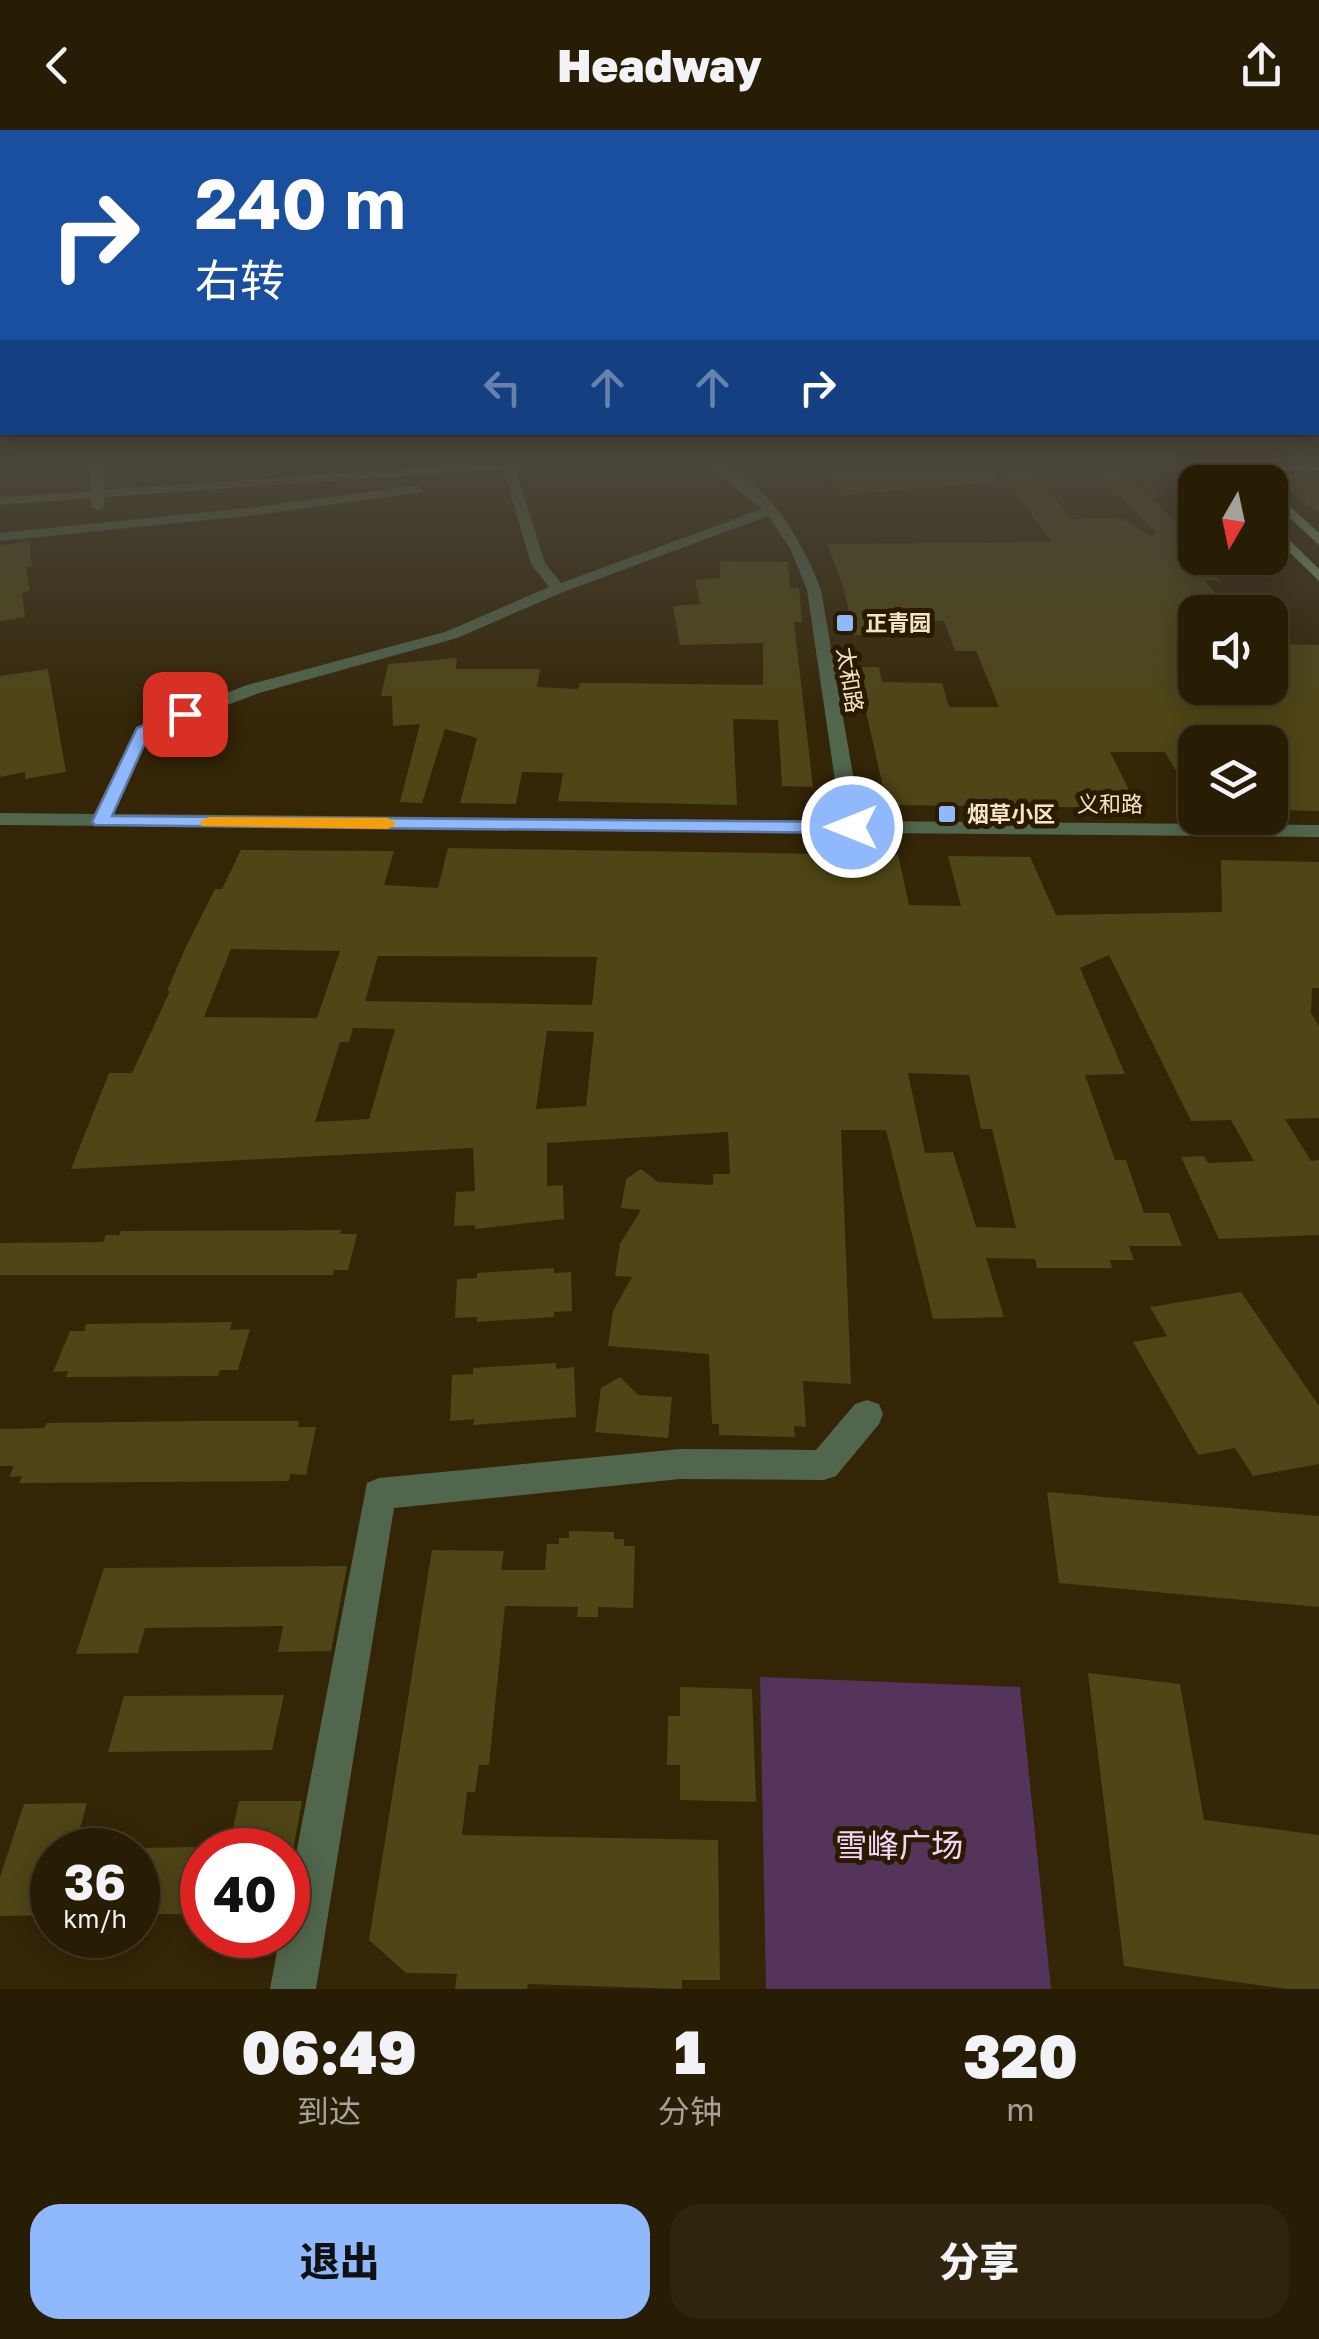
<!DOCTYPE html>
<html lang="zh">
<head>
<meta charset="utf-8">
<style>
  :root { --surface:#271c04; --page:#2f250e; --text:#f1f3f6; --muted:#a4a19a; --line:#433a26; --accent:#8fb8fd }
  body { margin:0; font-family:"Golos Text","Noto Sans SC",sans-serif; background:var(--page); color:var(--text); height:100vh; display:flex; flex-direction:column; font-size:38px; white-space:nowrap }
  * { box-sizing:border-box; margin:0 }
  p { font-size:32px; color:var(--muted) }
  .icon { flex:none; width:55px; height:55px; fill:none; stroke:currentColor; stroke-width:2; stroke-linecap:round; stroke-linejoin:round }
  .map { position:relative; height:1859px; overflow:hidden }
  .drawer { display:flex; flex-direction:column; background:var(--surface); flex:1 }
  .drawer>* { flex:none }
  .guide { position:absolute; left:0px; top:0px; width:1320px; height:305px; box-shadow:0 5px 25px #0003,0 0 0 2px var(--line); background:#1a4fa0; color:#fff; overflow:hidden }
  .needle { width:65px; rotate:189deg }
  .controls { position:absolute; left:1178px; top:335px; display:grid; gap:20px }
  .controls a { display:grid; place-items:center; width:110px; height:110px; border-radius:20px; background:var(--surface); box-shadow:0 5px 25px #0003,0 0 0 2px var(--line); font-size:50px }
  .speed { position:absolute; left:30px; top:1698px; display:flex; gap:20px; font-size:50px; font-weight:700; text-align:center }
  .speed>* { display:grid; place-content:center; width:130px; height:130px; border-radius:50%; background:var(--surface); box-shadow:0 5px 25px #0003,0 0 0 2px var(--line); line-height:1 }
  .speed small { font-size:25px; font-weight:400 }
  .speed .limit { border:15px solid #d22; background:#fff; color:#111 }
  .pin { position:absolute; display:grid; place-items:center; width:85px; height:85px; color:#fff; margin:-42px; border-radius:20px; box-shadow:0 5px 15px #0006 }
  .me { position:absolute; width:110px; margin:-55px; rotate:270deg; stroke-linejoin:round; filter:drop-shadow(0 0 8px #0008) }
  .turn { display:flex; align-items:center; gap:35px; height:210px; padding:0 30px; font-size:45px }
  .turn .icon { width:130px; height:130px; stroke-width:2.5 }
  .turn b { display:block; font-size:70px; line-height:85px }
  .lanes { display:flex; align-items:center; height:95px; padding:0 30px; background:#0003; justify-content:center; gap:50px; direction:ltr }
  .lanes .off { opacity:.35 }
  .eta { display:flex; justify-content:space-evenly; align-items:center; height:170px; text-align:center }
  .eta b { font-size:60px; font-weight:800; line-height:70px }
  .action { display:flex; gap:20px; margin-top:auto; padding:20px 30px }
  .action a { flex:1; height:115px; border-radius:30px; background:var(--accent); color:#111; font-size:40px; font-weight:800; line-height:115px; text-align:center }
  .action a+a { background:var(--page); color:var(--text) }
  header { display:flex; justify-content:space-between; align-items:center; height:130px; padding:0 30px; background:var(--surface); font-size:45px; font-weight:800 }
  .map>svg:first-child { display:block }
  .green { fill:#54345a }
  .building { fill:#4e4616; fill-rule:evenodd }
  .lines { fill:none; stroke-linecap:round; stroke-linejoin:round }
  .minor { fill:#51674d; fill-rule:evenodd }
  .major { fill:#79a570; fill-rule:evenodd }
  .route { fill:#8fb8fd; stroke:#5d78a4; stroke-width:2.5 }
  .slow { fill:#f59e0b }
  .poi-dot { fill:#8fb8fd; stroke:#2a1b00; stroke-width:4 }
  .labels { text-anchor:middle; stroke-width:10; stroke-linejoin:round; paint-order:stroke }
  .far-poi-label { font-size:22px; font-weight:bold; fill:#f5e4c7; stroke:#2a1b00; text-anchor:start }
  .far-street-label { font-size:22px; fill:#f5e4c7; stroke:#2a1b00 }
  .near-park-label { font-size:32px; fill:#f2d6f8; stroke:#2a1b00 }
</style>
</head>
<body>
<header><svg class="icon" aria-label="back" viewBox="0 0 24 24"><path d="M15 5l-7 7 7 7"/></svg>Headway<svg class="icon" aria-label="share" viewBox="0 0 24 24"><path d="M12 15V3M7 8l5-5 5 5M5 13v7h14v-7"/></svg></header>
<div class="map">
<svg width="1319" height="1859" viewBox="0 0 1319 1859">
  <rect width="100%" height="100%" fill="#342506"/>
  <path class="green" d="M760,1547L1020,1557L1051,1859H766Z"/>
  <path class="building" d="M851,333H997L998,352L842,365L815,337Z
    M1084,333H1114L1195,410V428L1220,450H1204L1217,465H1208L1220,479H1195V558H1286L1270,537V514L1319,515V681L1270,680V612H1195V674L1165,622H1110L1138,678L887,675L856,537H879L882,552L942,553L949,577H999L976,521H955L944,491L896,490L900,505H854L844,459L827,414L1052,412L1000,343L1031,340L1072,389L1120,388L1153,407L1156,402Z
    M1309,344L1319,352V383L1271,345Z
    M29,412L32,437H26L30,461L22,463L25,487L0,491V415Z
    M720,431L788,432L790,458H799L802,492H794L813,657L782,656L778,590L733,589L737,675L558,671L563,643L522,642L516,674L460,673L477,608L445,599L422,673L400,672L420,594L393,596L392,566H381L388,534L457,528L456,539H540L537,557L578,559L580,553H609L763,555V513L680,515L673,476L700,474L695,450L720,448Z
    M48,539L66,642L25,649V642L0,647V546Z
    M448,718L898,725L909,775L961,776L948,726L1030,727L1056,785L1222,782L1221,730L1319,732V858H1312L1311,883L1319,896V988L1285,989L1311,1031L1319,1030V1105L1219,1109L1181,1027L1204,1026L1208,1033L1254,1031L1231,990L1191,991L1109,825L1080,838L1125,944L1085,945L1115,1030H1126L1144,1083H1169L1182,1116H1129L1134,1130H1110L1112,1138H1037L1035,1129L986,1128L1004,1187L933,1189L886,1000H841L851,1254L803,1251L806,1297L794,1296L795,1307L719,1305V1294H712L709,1224L608,1216L613,1181L632,1147L615,1146L620,1114L641,1080L621,1078L626,1049L641,1039L658,1052L713,1055V1044H730L728,1002L547,1013V1056L563,1055L564,1089L475,1099V1095L454,1096L456,1062L475,1061L473,1018L71,1039L109,943H132L170,861H167L185,819L215,759H222L241,720L394,721L384,755L438,758ZM231,819L340,821L317,888L204,887ZM378,826L597,827L592,875L365,871ZM353,898L395,899L369,989L315,992L340,912H349ZM547,901L594,902L586,976L536,979ZM908,943L969,945L981,999H992L1016,1098L976,1097L953,1022L925,1023Z
    M342,1100L340,1104H357L348,1140H334L333,1145H0V1113L103,1112L106,1105H119L121,1101Z
    M554,1138V1143L571,1142L572,1181L554,1182V1187L477,1192V1187L455,1188L457,1149L477,1148V1143Z
    M1241,1162L1319,1276V1334L1253,1346L1235,1318L1198,1325L1133,1212L1167,1206L1150,1177Z
    M232,1192L230,1200L250,1199L238,1240H220L218,1246L66,1247L68,1241L53,1242L70,1201H84L86,1194Z
    M556,1233V1239L574,1237L576,1287L473,1295L474,1289L450,1291L452,1245L473,1244V1238Z
    M620,1247L638,1265L672,1267L668,1308L595,1302L601,1258Z
    M202,1291H299L298,1297H316L306,1345L290,1344L289,1351L19,1353L22,1346L9,1347L14,1336H0V1299L44,1298L47,1293Z
    M1047,1362L1319,1386V1477L1059,1453Z
    M569,1401L614,1402V1409H624V1416H635L633,1478L598,1477V1487H577L578,1477L505,1476L489,1635H479L475,1662H467L462,1705L718,1710L720,1850H682V1859L528,1854L527,1859H455L457,1844L406,1843L369,1810L432,1420L504,1421L501,1440H545L547,1414H559V1408H569Z
    M347,1436L331,1521L278,1522L283,1496L145,1498L138,1523L76,1524L104,1438Z
    M1088,1543L1180,1554L1204,1690L1319,1705V1859H1287L1124,1836Z
    M680,1557L752,1559L756,1672L680,1670V1635H667L668,1586H680Z
    M284,1565L272,1620L108,1622L124,1566Z
    M239,1671H302L293,1720H228Z
    M87,1673L74,1720H52V1785L0,1786V1747L24,1674Z
    M202,1717V1784H138V1718Z"/>
  <g class="lines">
    <path class="minor" d="M91,333H103L104,360L489,333H542L515,338L545,433L561,453L762,379L703,333C758,331 805,415 821,460L861,691L1319,695V707L0,695V683L94,684L137,597L247,555L445,502L549,457L531,434L503,339L104,367V377L98,381L92,377L91,368L0,375V367L91,361ZM768,386L791,420L807,460L841,691L114,684L150,604L259,563L457,508L563,462Z
      M419,355L423,362L256,385L0,411V403L256,377Z
      M867,1270L879,1274L883,1284L879,1294L836,1346L824,1350L680,1349L394,1378L316,1859H270L280,1805H288V1766L367,1353L379,1348L680,1319L816,1320L855,1274Z"/>
    <path class="major" d="M1205,333H1217L1236,352H1224Z
      M1319,333V340L1246,342L1240,338L1246,334Z
      M1270,358L1319,403V415L1270,369Z
      M1270,391L1319,439V451L1270,403Z"/>
  </g>
  <linearGradient id="sky" x2="0" y2="1"><stop stop-color="#1d1403"/><stop offset="0.56" stop-color="#4a463b"/><stop offset="1" stop-color="#4a463b" stop-opacity="0"/></linearGradient>
  <rect width="1319" height="593" fill="url(#sky)"/>
  <path class="route" d="M179,580L193,584L149,604L112,686L852,692L861,697L852,703L95,695L92,692L137,598Z"/>
  <path class="slow" d="M209,687L388,688L397,694L388,699L202,696L200,692Z"/>
  <g class="poi-dot">
    <rect x="835" y="483" width="20" height="20" rx="5"/>
    <rect x="937" y="674" width="20" height="20" rx="5"/>
  </g>
  <g class="labels">
    <g class="far-poi-label">
      <text x="865" y="501">正青园</text>
      <text x="967" y="692">烟草小区</text>
    </g>
    <g class="far-street-label">
      <text transform="translate(850 550) rotate(81)" y="8">太和路</text>
      <text x="1110" y="682">义和路</text>
    </g>
    <g class="near-park-label">
      <text x="899" y="1727">雪峰广场</text>
    </g>
  </g>
</svg>
<div class="controls">
<a><svg class="needle" viewBox="-14 -14 28 28"><path d="M0-13l5 13h-10z" fill="#e53935"/><path d="M0 13l5-13h-10z" fill="#a4a19a"/></svg></a>
<a><svg class="icon" aria-label="sound" viewBox="0 0 24 24"><path d="M4 9h4l5-4v14l-5-4H4zM17 9q2 3 0 6"/></svg></a>
<a><svg class="icon" aria-label="layers" viewBox="0 0 24 24"><path d="M12 4l9 5-9 5-9-5zM3 14l9 5 9-5"/></svg></a>
</div>
<div class="speed"><div>36<small>km/h</small></div><div class="limit">40</div></div>
<div class="pin" style="left:185px;top:584px;background:#d93025"><svg class="icon" aria-label="arrive" viewBox="0 0 24 24"><path d="M6 21V4h12l-3 4 3 4H6"/></svg></div>
<svg class="me" style="left:852px;top:697px" viewBox="-20 -20 40 40"><circle r="17" fill="#8fb8fd" stroke="#fff" stroke-width="3"/><path d="M0-11L8 9 0 5-8 9z" fill="#fff"/></svg>
<div class="guide">
<div class="turn"><svg class="icon" aria-label="right" viewBox="0 0 24 24"><path d="M7 20v-9h11M14 6l5 5-5 5"/></svg><div><b>240 m</b>右转</div></div>
<div class="lanes"><svg class="icon off" aria-label="left" viewBox="0 0 24 24"><path d="M17 20v-9H6M10 6l-5 5 5 5"/></svg><svg class="icon off" aria-label="ahead" viewBox="0 0 24 24"><path d="M12 20V5M6 11l6-6 6 6"/></svg><svg class="icon off" aria-label="ahead" viewBox="0 0 24 24"><path d="M12 20V5M6 11l6-6 6 6"/></svg><svg class="icon" aria-label="right" viewBox="0 0 24 24"><path d="M7 20v-9h11M14 6l5 5-5 5"/></svg></div>
</div>
</div>
<section class="drawer">
<div class="eta">
<div><b>06:49</b><p>到达</p></div>
<div><b>1</b><p>分钟</p></div>
<div><b>320</b><p>m</p></div>
</div>
<div class="action"><a>退出</a><a>分享</a></div>
</section>
</body>
</html>
